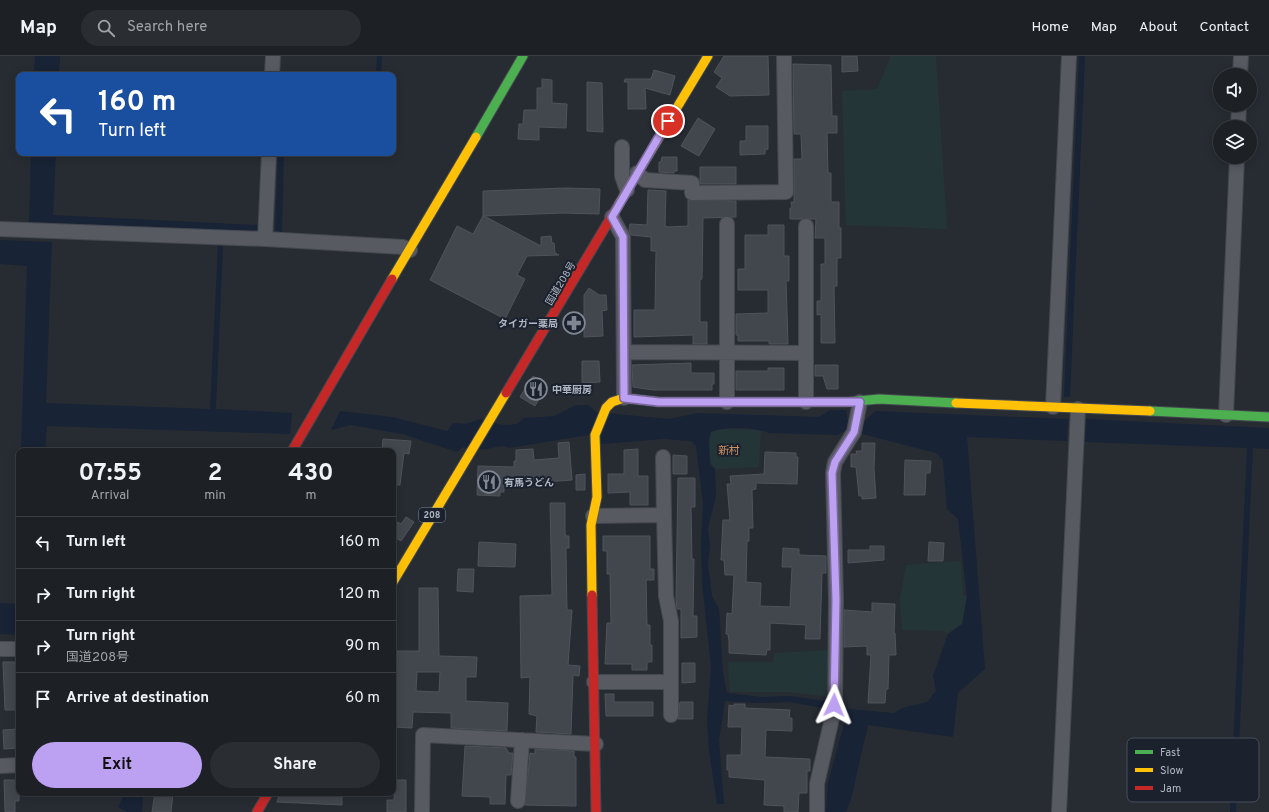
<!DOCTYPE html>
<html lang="en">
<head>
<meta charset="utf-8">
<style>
  :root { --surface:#1d2126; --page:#2a2e32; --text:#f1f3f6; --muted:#a0a3a7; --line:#3b3e43; --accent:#bca0f2 }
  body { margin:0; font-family:Overpass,"Noto Sans JP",sans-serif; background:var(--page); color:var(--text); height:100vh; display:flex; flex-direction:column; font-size:15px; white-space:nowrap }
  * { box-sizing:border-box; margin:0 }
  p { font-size:13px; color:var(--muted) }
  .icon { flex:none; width:22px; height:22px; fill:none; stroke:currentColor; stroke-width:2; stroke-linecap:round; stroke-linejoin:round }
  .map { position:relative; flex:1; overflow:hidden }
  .drawer { position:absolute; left:16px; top:392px; width:380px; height:348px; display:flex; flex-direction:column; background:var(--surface); border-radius:8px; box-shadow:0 2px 10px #0003,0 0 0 1px var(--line) }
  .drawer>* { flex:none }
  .top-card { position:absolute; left:16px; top:16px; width:380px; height:84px; border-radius:8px; box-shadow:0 2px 10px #0003,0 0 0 1px var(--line); background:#1a4fa0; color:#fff; overflow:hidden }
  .controls { position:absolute; left:1213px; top:12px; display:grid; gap:8px }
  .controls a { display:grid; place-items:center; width:44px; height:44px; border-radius:50%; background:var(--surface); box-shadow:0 2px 10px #0003,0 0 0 1px var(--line); font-size:20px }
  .pin { position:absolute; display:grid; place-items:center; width:34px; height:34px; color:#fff; margin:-17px; border:2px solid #fff; border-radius:50%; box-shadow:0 1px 4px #0007 }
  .me { position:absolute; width:44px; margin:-22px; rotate:2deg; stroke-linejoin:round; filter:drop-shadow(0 0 3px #0008) }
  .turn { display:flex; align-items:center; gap:14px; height:84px; padding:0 16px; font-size:18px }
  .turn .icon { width:52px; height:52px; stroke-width:2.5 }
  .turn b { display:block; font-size:28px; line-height:34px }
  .eta { display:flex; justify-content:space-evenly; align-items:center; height:68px; text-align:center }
  .eta b { font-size:24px; font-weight:700; line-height:28px }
  .cta { display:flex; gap:8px; margin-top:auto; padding:8px 16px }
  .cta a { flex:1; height:46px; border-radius:24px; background:var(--accent); color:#111; font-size:16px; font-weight:700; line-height:46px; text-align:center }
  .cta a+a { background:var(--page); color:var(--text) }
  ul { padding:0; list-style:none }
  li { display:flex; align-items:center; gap:12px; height:52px; padding:0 16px; border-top:1px solid var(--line) }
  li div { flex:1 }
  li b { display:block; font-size:15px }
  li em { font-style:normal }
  header { display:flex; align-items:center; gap:24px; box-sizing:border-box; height:56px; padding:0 20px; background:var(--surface); border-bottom:1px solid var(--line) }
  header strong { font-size:19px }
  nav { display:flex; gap:22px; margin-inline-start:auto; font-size:14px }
  .search { width:280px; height:36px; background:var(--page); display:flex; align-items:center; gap:10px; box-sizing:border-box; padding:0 14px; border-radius:22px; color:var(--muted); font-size:15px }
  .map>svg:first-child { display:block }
  .green { fill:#243538 }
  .water { fill:#182335 }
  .building { fill:#42474e; stroke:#4f535b; fill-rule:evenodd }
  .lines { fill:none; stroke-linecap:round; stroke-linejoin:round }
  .street-casing { stroke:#444850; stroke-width:16 }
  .fast-casing { stroke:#444850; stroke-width:11 }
  .slow-casing { stroke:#444850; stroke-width:11 }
  .jam-casing { stroke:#444850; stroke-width:11 }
  .street { stroke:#575a61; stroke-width:14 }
  .fast { stroke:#4caf50; stroke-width:9 }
  .slow { stroke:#ffc107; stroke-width:9 }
  .jam { stroke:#c62828; stroke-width:9 }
  .route-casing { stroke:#7a689d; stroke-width:10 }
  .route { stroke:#bca0f2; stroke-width:7 }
  .labels { text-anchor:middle; stroke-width:4; stroke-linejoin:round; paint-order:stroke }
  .shield { fill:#1b222d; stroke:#838b97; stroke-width:1 }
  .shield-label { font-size:9px; font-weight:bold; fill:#b0b8c5 }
  .street-label { font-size:10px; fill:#b0b8c5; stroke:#1b222d }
  .poi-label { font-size:10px; font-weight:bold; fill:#b0b8c5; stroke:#1b222d; text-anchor:start }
  .neighbourhood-label { font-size:11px; fill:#cd9363; stroke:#1b222d }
  .key { fill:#1b222d; stroke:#484f5b; stroke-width:1 }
  .key-label { font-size:11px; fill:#b0b8c5 }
</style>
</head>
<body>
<header>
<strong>Map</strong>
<div class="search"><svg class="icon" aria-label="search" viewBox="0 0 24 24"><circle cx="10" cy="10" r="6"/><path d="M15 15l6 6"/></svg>Search here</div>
<nav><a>Home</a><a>Map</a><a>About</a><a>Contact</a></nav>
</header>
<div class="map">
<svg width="1269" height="756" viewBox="0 0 1269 756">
  <rect width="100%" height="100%" fill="#272c33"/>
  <path class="green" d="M891,0H936L947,173L846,169L842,35L877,33Z
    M719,373L761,374L759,411L715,413C707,404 708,387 711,376Z
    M961,505L963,539L967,541L962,568L948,578L943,575L902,574L900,542L906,509Z
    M832,594L831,641L789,636H730L728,606H773L774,597Z"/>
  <path class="water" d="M35,0H60L59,19H34Z
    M377,0H382L381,19H376Z
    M1079,0H1085L1070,341H1064Z
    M31,97H56L53,159L258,169V175L29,166Z
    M278,97H284L282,176L275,175Z
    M0,184L52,186L46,347L210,353L218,189L223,190L216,353L292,357L290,378L47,370L45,395H21L27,210L0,208Z
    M576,349H589L596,356L669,363L698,357L819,361L830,354H846L848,366L862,367L876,355L1068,363L1067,385L967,381L985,613L958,637L953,681L868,669L851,743L846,756H826L828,727L844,668L838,657L839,652L894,657L902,652L927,646L936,635L933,620L948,578L962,568L967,541L958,463L947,453L943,404L936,397L847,374L837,379L769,377C753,371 726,370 711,376L709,384L710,408L715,413L716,440L708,472L710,489L708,508L712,540L719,553L723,617L727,637L761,641L790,640L827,645V653L790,646L759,647L725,645L719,684L724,748H717L709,695L707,663L711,612L702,525L701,487L703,448L696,390L691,385L663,383L603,388L588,379L509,392C501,388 495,392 487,393C480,394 470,392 463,391L457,396L402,378L351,369L331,374L340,355L392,361L447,375L453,367L466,368L480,363L503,369L517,368L524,362L554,360Z
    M1086,363L1269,372V393L1253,392L1236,756H1230L1247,392L1085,386Z
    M19,459V579L0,578V547L16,548Z
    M125,737H143L142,756H127L118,751Z"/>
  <path class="building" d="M724,0H768L769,39L730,40L716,31L722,22L714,16Z
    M842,0H857L858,15L842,16Z
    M793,8L831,9L832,60H837V77H827L828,117H831V146H839V172H841V202H837V230H834L835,287H821V258L817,259V245H821V208H825V182H815L816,163H790V152H792L791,146H794V103H802L801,78H794Z
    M654,14L675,20L670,39L645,32L646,53H628V26H624L625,23H651Z
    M542,23L552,24V47L567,48L566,72L539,71V84L518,83L519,68H523L524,54H537V32H542Z
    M587,26L602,27L603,76L587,75Z
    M698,62L715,73L699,100L681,90Z
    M746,70H768V93L765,94V98L740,99V85H746Z
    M662,101H677V115H674V117L659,116V106H661Z
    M700,111H736V128H700Z
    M566,132L600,133L599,158L563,157L484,160L541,190V181L551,180L552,187H554L555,197L559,199L527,200L517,219L525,223L505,263L430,224L457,170L473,178L483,160V135Z
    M648,134L666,135L665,170L668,171L688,170V144L736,145V161L703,162L702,223L700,224V266H707V288H693V279L634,281V254H655L656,195H651V181L631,179L629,174L630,168L647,169Z
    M768,169H784V200H789V225H786L788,288H769V285H738V279H736V258L768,257V234H738V213H745V179H768Z
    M589,232L599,239H606L607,254L602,255L603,280L584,281V273L569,274L568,260H584V239Z
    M582,305H599L600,326L582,327Z
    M691,307V317H714V328H712V334H653L633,331L632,309Z
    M815,309H838V333H827L823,320H815Z
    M768,312H784V334H736V315H768Z
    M533,320L547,329L535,350L520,341Z
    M383,383L411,385L409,398L404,397L400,429H393V395H382Z
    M569,386L572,424L504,429V436H500V440L477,439L478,410L514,411V405H516V394L533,393L534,404L559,402L558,387Z
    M862,387H875L874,412L876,442L862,443V440H859L856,411H851V398H857L856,395H862Z
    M638,393V420H648V449H630V436L608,437V418H624V394Z
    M765,396L796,397V401H798L797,428L756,427V433L752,434L753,472H749V485H747L746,526L761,527L760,550L790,551L792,511H782L783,492L799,493V499L826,500V517H822L820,583H805L806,569L770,567V594H767L766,599L729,597V585L728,578H726L727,557L732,558L734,519H725L724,504H721L723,464H730L727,428H731L730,420L764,418Z
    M673,399L687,400V418H673Z
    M905,404L931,405L930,417H926L925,439H904Z
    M585,418V434H576V419Z
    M678,422H695V451H691L692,503H694L693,560H697V581L681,582V553H677L676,544Z
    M550,447H565V477L566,480H569V492H566V498L567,554H572L568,609L580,610L579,620L573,619L571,678L536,676L537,660L529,658L530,621L521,622L520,540L552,539Z
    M406,461L414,466L401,485L393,480V474L398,466L401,468Z
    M603,480H650V513H654V524H646L647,569H650V589H652V606H647V614H632V608H605L607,567H611L610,518H607V495H603Z
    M479,486L516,488L515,511L478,510Z
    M929,486L944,487L943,505H928Z
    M870,490H884V504L848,507V494H870Z
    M458,513H474L473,536L457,535Z
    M419,532H438L439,600L477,601L476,621H466V645L508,647L507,675L451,672V657L413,656L412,672L393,671V649H396L397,595H419ZM417,616H440L439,636L416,635Z
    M872,547L895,548L894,577H895L896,599H889L888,633H886L885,647H868L871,599H867V590L844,591V554L872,556Z
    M3,606H19V654H5Z
    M682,607H695V626L682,627Z
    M605,638H614V646H653V660H606Z
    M680,646H693V663H678Z
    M734,648H745V652L790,654L789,662H792V675L766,674L765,701L810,703V715H807V737H799L798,756H784V750L764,749L765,724L729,721V714H727V699H741L742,671H728L729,649L734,650Z
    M18,673V692L4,693L3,674Z
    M465,690L506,692L509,697H513L511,719H506L505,748H490V741L462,740Z
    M535,693L574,695V701H576V750L525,749L530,697L535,698Z
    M4,724H16V728H19V745H15V756H5Z
    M395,724H406V756H387V744H394Z
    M155,737H173L171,756H152Z
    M280,737H342V749L277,746Z"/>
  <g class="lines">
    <g class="street-casing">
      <path id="street" d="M272,19L273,0
        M1240,19L1241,0
        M1238,71L1239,49
        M622,91V120L627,134
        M637,117L645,124L692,127V137L786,136L784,0
        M612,161L623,181L624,342
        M806,170V346
        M0,173L265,183L403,191L410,194
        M265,183L269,97
        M624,296L806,297
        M727,346V168
        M1053,351L1069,0
        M1226,359L1237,101
        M663,401L664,459
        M593,460L664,459L666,540L671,565V626H594
        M0,593H19
        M671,626V659
        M0,710L19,709
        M518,745L522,684
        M422,756L423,679L596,688
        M817,756V728L835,649L836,544L833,417L835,406L854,376L860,346
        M1059,756L1078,353"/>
    </g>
    <g class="fast-casing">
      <path id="fast" d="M476,81L523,0
        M725,346H847L879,343L956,347
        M1150,355L1269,361"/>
    </g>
    <g class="slow-casing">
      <path id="slow" d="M619,148L708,0
        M392,223L476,81
        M956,347L1150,355
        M393,526L506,337
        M592,539L591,469L597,441L595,379L606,352L612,346L624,342L659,346H725"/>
    </g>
    <g class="jam-casing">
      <path id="jam" d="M506,337L619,148
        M292,395L392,223
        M592,539L596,756
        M257,756L268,737"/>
    </g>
    <use href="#street" class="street"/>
    <use href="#fast" class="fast"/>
    <use href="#slow" class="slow"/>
    <use href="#jam" class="jam"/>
  </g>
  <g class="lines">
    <g class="route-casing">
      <path id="route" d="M668,65L612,161L623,181L624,342L659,346H860L854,376L835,406L832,417L836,544L834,649"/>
    </g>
    <use href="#route" class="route"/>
  </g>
  <defs>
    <g id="pharmacy-ring" transform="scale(1.15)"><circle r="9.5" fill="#1b222d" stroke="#808792" stroke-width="1.5"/><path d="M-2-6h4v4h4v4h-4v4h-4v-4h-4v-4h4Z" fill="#808792"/></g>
    <g id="restaurant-ring" transform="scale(1.15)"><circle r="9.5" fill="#1b222d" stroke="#808792" stroke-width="1.5"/><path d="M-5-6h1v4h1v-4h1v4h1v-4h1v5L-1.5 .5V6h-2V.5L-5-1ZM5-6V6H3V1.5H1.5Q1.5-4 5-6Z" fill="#808792"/></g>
  </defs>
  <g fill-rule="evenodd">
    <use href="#pharmacy-ring" x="574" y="267"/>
    <use href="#restaurant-ring" x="536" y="333"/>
    <use href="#restaurant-ring" x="489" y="426"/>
  </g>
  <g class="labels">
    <rect class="shield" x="419" y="452" width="26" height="14" rx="3"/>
    <g class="shield-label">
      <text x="432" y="462">208</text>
    </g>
    <g class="street-label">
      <text transform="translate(560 227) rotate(-59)" y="4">国道208号</text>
    </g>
    <g class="poi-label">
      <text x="558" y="271" text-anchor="end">タイガー薬局</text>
      <text x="552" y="337">中華厨房</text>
      <text x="504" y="430">有馬うどん</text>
    </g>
    <g class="neighbourhood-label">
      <text x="729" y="398">新村</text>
    </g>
  </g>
  <rect x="1127" y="682" width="132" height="64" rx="6" class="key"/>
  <rect x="1135" y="694" width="18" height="4" fill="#4caf50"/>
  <rect x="1135" y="712" width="18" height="4" fill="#ffc107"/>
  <rect x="1135" y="730" width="18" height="4" fill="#c62828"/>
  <g class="key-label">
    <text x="1160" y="700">Fast</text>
    <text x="1160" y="718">Slow</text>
    <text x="1160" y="736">Jam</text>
  </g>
</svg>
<div class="controls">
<a><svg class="icon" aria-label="sound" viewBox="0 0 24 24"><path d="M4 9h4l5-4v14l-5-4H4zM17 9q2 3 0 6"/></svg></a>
<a><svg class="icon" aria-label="layers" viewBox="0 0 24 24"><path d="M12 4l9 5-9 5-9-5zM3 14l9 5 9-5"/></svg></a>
</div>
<div class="pin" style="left:668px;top:65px;background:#d93025"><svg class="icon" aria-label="arrive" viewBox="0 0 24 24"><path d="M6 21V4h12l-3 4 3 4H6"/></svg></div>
<svg class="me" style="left:834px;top:649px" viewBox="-20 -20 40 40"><path d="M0-17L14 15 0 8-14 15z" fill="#bca0f2" stroke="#fff" stroke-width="4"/></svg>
<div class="top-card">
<div class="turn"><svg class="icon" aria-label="left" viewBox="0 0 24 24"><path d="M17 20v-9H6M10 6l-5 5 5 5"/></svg><div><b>160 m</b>Turn left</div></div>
</div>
<section class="drawer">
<div class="eta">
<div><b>07:55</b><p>Arrival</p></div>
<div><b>2</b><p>min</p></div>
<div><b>430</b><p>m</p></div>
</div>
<ul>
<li><svg class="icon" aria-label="left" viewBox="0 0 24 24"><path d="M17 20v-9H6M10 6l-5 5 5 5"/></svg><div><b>Turn left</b></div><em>160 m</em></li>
<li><svg class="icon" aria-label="right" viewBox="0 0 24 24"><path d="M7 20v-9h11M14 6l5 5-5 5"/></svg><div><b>Turn right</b></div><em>120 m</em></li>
<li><svg class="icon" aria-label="right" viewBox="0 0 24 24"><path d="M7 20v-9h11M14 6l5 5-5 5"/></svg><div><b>Turn right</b><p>国道208号</p></div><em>90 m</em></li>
<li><svg class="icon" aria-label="arrive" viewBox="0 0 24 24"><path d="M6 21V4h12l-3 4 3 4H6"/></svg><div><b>Arrive at destination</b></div><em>60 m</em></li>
</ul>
<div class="cta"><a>Exit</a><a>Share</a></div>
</section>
</div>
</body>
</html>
